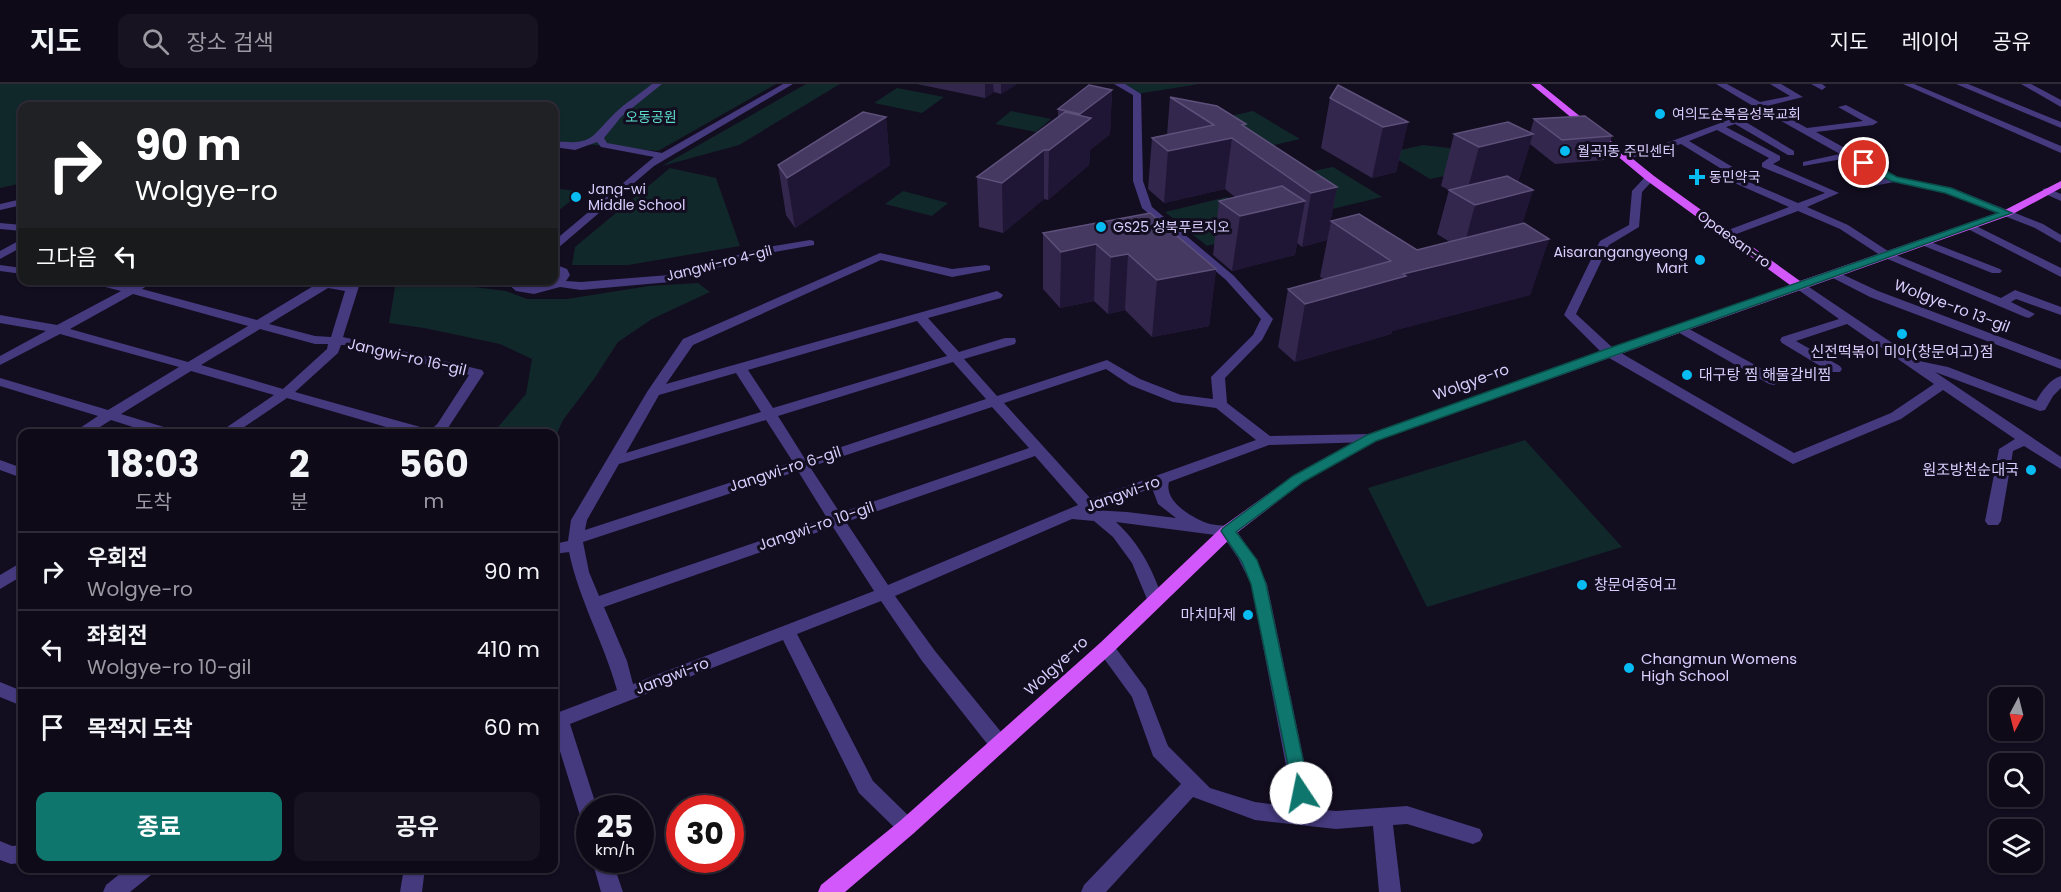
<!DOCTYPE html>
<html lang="ko">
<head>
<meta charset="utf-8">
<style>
  :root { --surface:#0e0a18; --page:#171321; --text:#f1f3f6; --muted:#9b9aa2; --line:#2e2b37; --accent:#0f766e }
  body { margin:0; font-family:Poppins,"Noto Sans KR",sans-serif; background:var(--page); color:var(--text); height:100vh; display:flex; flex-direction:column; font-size:22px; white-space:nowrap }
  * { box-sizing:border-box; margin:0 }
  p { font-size:20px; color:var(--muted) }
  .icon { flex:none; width:33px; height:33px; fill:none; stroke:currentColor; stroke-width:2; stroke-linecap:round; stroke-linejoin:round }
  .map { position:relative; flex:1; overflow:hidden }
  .details { position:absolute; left:18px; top:345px; width:540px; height:444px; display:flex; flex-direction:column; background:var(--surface); border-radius:12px; box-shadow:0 2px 4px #0004,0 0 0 2px var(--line) }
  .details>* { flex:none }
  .top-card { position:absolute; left:18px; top:18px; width:540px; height:183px; border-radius:12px; box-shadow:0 2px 4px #0004,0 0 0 2px var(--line); background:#202124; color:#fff; overflow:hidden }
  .needle { width:39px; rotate:187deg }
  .tools { position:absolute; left:1989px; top:603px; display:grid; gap:12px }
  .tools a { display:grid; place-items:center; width:54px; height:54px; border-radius:12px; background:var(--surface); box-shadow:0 2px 4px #0004,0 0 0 2px var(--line); font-size:30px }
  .speed { position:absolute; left:576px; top:711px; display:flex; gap:12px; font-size:30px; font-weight:700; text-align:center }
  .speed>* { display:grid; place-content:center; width:78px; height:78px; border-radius:50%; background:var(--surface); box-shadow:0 2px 4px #0004,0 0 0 2px var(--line); line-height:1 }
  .speed small { font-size:15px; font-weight:400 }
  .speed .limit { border:9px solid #d22; background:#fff; color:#111 }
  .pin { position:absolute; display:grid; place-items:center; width:51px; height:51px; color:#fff; margin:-26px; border:3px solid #fff; border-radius:50%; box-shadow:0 2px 6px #0007 }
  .me { position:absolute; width:66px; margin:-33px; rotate:349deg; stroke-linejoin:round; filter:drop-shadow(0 0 4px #0008) }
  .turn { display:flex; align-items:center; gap:21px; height:126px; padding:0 18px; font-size:27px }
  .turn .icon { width:78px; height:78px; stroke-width:2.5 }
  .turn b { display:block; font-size:42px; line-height:51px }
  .then { display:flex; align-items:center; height:57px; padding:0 18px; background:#0003; gap:12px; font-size:22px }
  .eta { display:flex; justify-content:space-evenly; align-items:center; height:102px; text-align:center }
  .eta b { font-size:36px; font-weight:700; line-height:42px }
  .cta { display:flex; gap:12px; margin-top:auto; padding:12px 18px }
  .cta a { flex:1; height:69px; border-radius:12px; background:var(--accent); color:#fff; font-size:24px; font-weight:700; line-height:69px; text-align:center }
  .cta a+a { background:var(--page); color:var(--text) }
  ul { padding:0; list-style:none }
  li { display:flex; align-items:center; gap:18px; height:78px; padding:0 18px; border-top:2px solid var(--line) }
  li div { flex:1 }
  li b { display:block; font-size:22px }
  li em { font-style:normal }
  header { display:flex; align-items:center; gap:36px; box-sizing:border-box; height:84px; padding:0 30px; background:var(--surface); border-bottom:2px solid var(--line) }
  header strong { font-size:28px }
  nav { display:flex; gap:33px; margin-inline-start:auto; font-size:21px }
  .search { width:420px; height:54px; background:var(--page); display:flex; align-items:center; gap:15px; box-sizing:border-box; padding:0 21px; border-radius:12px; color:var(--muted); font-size:22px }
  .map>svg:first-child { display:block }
  .green { fill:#11282a }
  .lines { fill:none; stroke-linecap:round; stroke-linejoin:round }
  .minor { fill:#453a7e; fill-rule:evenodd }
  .major { fill:#d358fb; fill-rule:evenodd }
  .wall { fill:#34274e }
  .shaded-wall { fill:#1f1534 }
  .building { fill:#453961; stroke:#5d507a; stroke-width:1.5 }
  .route { fill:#0f766e; stroke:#0a4d48; stroke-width:1.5 }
  .poi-dot { fill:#06bcf2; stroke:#130d20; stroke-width:2 }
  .labels { text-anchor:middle; stroke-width:6; stroke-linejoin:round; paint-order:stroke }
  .far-poi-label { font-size:14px; fill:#dacefe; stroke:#130d20; text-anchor:start }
  .far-park-label { font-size:14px; fill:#5cdccc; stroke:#130d20 }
  .far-street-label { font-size:14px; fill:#dacefe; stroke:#130d20 }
  .street-label { font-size:15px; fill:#dacefe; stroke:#130d20 }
  .poi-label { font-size:15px; fill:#dacefe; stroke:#130d20; text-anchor:start }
</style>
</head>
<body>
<header>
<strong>지도</strong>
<div class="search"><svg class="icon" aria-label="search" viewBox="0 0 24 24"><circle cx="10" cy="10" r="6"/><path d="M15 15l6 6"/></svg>장소 검색</div>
<nav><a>지도</a><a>레이어</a><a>공유</a></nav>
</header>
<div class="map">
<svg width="2061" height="808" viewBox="0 0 2061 808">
  <rect width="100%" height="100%" fill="#130d20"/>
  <path class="green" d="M0,0H776L658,67L554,57V22H22V99L0,104Z
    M806,0H840L739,61L662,82Z
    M1118,0H1199L1137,10Z
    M897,4L944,13L922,29L874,19Z
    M1011,27L1051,35L1036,48L995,40Z
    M1253,27L1300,55L1231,71L1186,42Z
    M1423,61L1449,64L1471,76L1468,87L1430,95L1387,69Z
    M1333,83L1382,113L1316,129L1269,96Z
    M670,84L716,94L740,162L628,181H572L575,163Z
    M554,104L582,108L554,130Z
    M903,107L948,119L932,132L885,120Z
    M1227,113L1271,145L1207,162L1165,128Z
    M396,197H428L506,207L527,215H567L649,202L698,199L710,208L652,235L618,258L594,295L563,336L554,356V350L493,349L526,310L532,275L500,260L424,244L389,239Z
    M1525,356L1622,463L1427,523L1368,404Z"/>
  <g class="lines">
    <path class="minor" d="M652,0H662L621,33L604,54L607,59L662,69L783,0H793L654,82L558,164L554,165V157L654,73L601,63L597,58L575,66L554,63V57C593,61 589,55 614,30C625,19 640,10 652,0Z
      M1114,0H1125L1141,10L1143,97L1152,123L1234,192L1273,235L1262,256L1225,294L1227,319L1270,352L1371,350L1378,354L1371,358L1269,361L1169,398C1164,417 1190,432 1204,438C1213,442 1224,441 1234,443L1251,468L1267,500L1314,725L1336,727L1407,722L1480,745L1483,751L1480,757L1473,760L1407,740L1393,741L1401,808H1379L1373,742L1336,745L1255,736L1193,713L1106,808H1081L1084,801L1181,700L1153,672L1132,613L1100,569L1097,564L1100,559L1106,557L1112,559L1146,605L1168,662L1210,704L1255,718L1294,723L1251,500L1238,474L1223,452L1116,438C1140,460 1153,486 1163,516L1161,520H1149L1132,479L1113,453L1094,437L1072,435L895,512L935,567L1006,654L1008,660L1006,666L999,668L992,666L922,577L881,517L797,550L873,697L914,737L917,743L914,749L907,752L900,749L859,709L783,556L570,640L597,724H590V744L583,741L554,648V630L617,606C604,559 579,516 569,468L554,470V460L568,457L571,436L647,308L683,255L880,169L952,185L986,181L990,182V186L952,193L881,176L693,261L666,300L997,207L1003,211L1001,214L928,234L959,268L1005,254H1015L1016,257L1015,260L964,275L997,312L1107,276L1140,295L1181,311L1213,315L1211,293L1253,251L1261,235L1226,196L1142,124L1133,97V11ZM917,237L947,272L773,324L748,286ZM953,278L986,315L805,375L778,332ZM1106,285L1130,301L1173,318L1216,324L1256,356L1091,415L1004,319ZM736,289L761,328L626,369L659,311ZM992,323L1029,364L840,429L810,383ZM766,336L793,378L585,446L587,436L619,380ZM1035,372L1078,421L888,501L846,438ZM798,387L827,434L599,512L589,488L583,458ZM1152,404L1158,420L1176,434L1127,428L1092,426ZM833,443L874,507L633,600L627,577L604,523Z
      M1716,0H1727L1760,18L1790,12L1770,0H1781L1803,13L1767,22L1807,44L1863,37L1838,23L1846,21L1878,38L1873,41L1816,48L1897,93L1952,104L2043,140L2061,151V159L2035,144L1945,109L1894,98L1863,104V100L1885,94L1848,74L1803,82V78L1840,70L1765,28L1744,37L1794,67V71H1788L1735,40L1726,43L1780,72V76L1773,80L1839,109L1807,123L1848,141L1891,169L2001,214L2015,206L2061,223V231L2016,215L2011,218L2035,230L2029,234L2025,233L1883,173L1840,145L1798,127L1731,152H1723V148L1789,123L1730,97L1729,95L1733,92L1681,60L1624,76L1619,73L1661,61L1758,25ZM1717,46L1769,74L1762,79V83L1825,109L1798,119L1744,96L1747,93L1746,91L1689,57Z
      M1811,0H1822L1826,3L1822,6Z
      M1903,0H1914L2061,62V69Z
      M1956,0H1968L2061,38V44Z
      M2021,0H2031L2061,16V23Z
      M1646,92L1655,94L1642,108L1639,143L1609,161L1576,230L1614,265L1794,369L1891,329L1934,300L1847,240L1796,257L1840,282L1842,285L1840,288H1830L1782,259L1780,256L1782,253L1839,235L1793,202L1799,198L1803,199L1919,277L1948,283L2036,317C2042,307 2050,295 2061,292V304L2053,312L2045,326L2040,327L1935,288L2061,373V385L2024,362L2013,367L2001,437L1998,441H1988L1985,437L1999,365L2015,355L1943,306L1901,335L1793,380L1604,271L1564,231L1600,157L1629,141L1632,107Z
      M2047,104L2061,110V117L2043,109V105Z
      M22,115V121L0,126V120Z
      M0,139L22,141V147L0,145Z
      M1970,139L2061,184V193L1966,144L1965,142Z
      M22,155V163L0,175V167Z
      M1923,155L2000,185L2002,187L2000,189H1992L1919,160V156Z
      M810,156L814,157V161L763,170L670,198L581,206L560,203L534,210L516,207L508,200H479L473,196H520V199C534,207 549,202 558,191L554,187V180L567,185L570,191L566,197L581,198L669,191L762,164Z
      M0,181L22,184V190L0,187Z
      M1833,186L1878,207L2061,276V285L1870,213L1829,192L1827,190Z
      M78,196H106L130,202L141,196H157L142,205L257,236L315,201L300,196H327L348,201L349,196H361L343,253L482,286L484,289L444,350H410L287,314L234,350H217L274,311L191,287L121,330L177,347L179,350H155L111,336L89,350H71L98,332L0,302V294L108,326L179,283L60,250L0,281V272L46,247L0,239V231L57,241L121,207ZM328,204L345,207L331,253L315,252L269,240ZM133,210L248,242L188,278L70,245ZM260,245L315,260H328L327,265L283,305L201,281ZM341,261H349L469,291L438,339L431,346L295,308L338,269Z
      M1680,240L1779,294L1781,297L1774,301L1769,300L1676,247L1674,244Z
      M0,376L22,384V394L0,386Z
      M22,478V492L0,505V491Z
      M0,598L22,607V622L0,613Z
      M0,757L12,762L22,761V779L11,780L0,776Z
      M592,776H612L623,808H601Z
      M127,784H154L151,791L130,808H103L106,801Z
      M404,784H425L422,808H400Z"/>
    <path class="major" d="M1531,0H1540L1654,92L1800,197L2003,127L2061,97V104L2011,131L1376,357L1303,398L1234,451L1112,569L914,749L845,808H818L821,801L900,737L1100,559L1222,443L1293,392L1366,351L1790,201L1646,96Z"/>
  </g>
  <path class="wall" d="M917,0H1017L1001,10L994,8L985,14Z
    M1112,6L1110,50L1090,66L1089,81L1048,116L1044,115L1003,149L979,143L977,93L1058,34V25Z
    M1170,13L1246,44L1337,103L1327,156L1302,163L1297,159L1295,171L1232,187L1213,171L1219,117L1235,113L1225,105L1164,119L1148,105L1152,54L1167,51Z
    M1330,14L1408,38L1396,88L1372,94L1321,64Z
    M886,33L890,81L795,144L786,131L778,81Z
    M1534,35L1612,52L1604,76L1555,80L1530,60L1518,98L1533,106L1522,140L1549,155L1530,211L1392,247L1391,250L1295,278L1278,263L1288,205L1324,195L1320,193L1331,137L1417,166L1450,158L1437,150L1449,106L1441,102L1454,50L1530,49Z
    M1043,149L1216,185L1209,242L1152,253L1125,226L1108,230L1094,217L1060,224L1043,205Z"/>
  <path class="shaded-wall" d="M985,0H993L994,8L985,14Z
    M1001,0H1017L1001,10Z
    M1112,6L1110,50L1090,66L1089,81L1048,116L1049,66L1080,43V30Z
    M886,33L890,81L795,144L787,94Z
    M1408,38L1396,88L1372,94L1383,43Z
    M1533,50L1517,102L1465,115L1479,63Z
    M1232,54L1225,105L1164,119L1168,67Z
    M1044,66V115L1003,149L1002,99Z
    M1337,103L1327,156L1302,163L1311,109Z
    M1533,106L1519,150L1463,166L1475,121Z
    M1305,117L1295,171L1232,187L1240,132Z
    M1549,155L1530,211L1392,247L1391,250L1295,278L1305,220L1403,190Z
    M1096,160L1094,217L1060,224L1061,168Z
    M1128,170L1125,226L1108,230L1111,173Z
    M1216,185L1209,242L1152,253L1157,196Z"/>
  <path class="building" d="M1089,1L1112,6L1080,30L1058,25Z
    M1338,1L1408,38L1383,43L1330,14Z
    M1170,13L1217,22L1246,40L1242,41L1337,103L1311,109L1232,54L1168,67L1152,54L1214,41Z
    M863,28L886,33L787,94L778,81Z
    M1065,28L1091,34L1049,66H1044L1002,99L977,93Z
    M1585,32L1612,52L1562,56L1534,35Z
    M1508,38L1533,50L1479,63L1454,50Z
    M1507,92L1533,106L1475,121L1449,106Z
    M1282,102L1305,117L1240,132L1219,117Z
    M1150,129L1216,185L1157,196L1128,170L1111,173L1096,160L1061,168L1043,149Z
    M1359,130L1417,166L1524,139L1549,155L1403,190L1406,192L1305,220L1288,205L1391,177L1331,137Z"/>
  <path class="route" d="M1861,77H1867L1897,93L1951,104L2012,129L1376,357L1303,398L1236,448L1257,476L1266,500L1310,709L1307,715L1301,717L1295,715L1251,500L1242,478L1221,447L1223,444L1293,392L1367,351L1598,268L1998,129L1945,109L1891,97L1861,81Z"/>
  <g class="poi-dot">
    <circle cx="1660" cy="30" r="6"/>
    <circle cx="1565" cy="67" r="6"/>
    <path d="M1694 84h6v6h6v6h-6v6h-6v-6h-6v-6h6z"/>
    <circle cx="576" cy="113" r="6"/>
    <circle cx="1101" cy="143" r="6"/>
    <circle cx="1700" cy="176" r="6"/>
    <circle cx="1902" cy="250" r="6"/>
    <circle cx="1687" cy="291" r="6"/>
    <circle cx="2031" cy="386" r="6"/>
    <circle cx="1582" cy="501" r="6"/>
    <circle cx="1248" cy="531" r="6"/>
    <circle cx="1629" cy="584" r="6"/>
  </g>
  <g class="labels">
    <g class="far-poi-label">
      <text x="1672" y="35">여의도순복음성북교회</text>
      <text x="1577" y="72">월곡1동 주민센터</text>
      <text x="1709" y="98">동민약국</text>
      <text x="588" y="110">Jang-wi<tspan x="588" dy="16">Middle School</tspan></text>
      <text x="1113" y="148">GS25 성북푸르지오</text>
      <text x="1688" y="173" text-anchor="end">Aisarangangyeong<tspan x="1688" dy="16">Mart</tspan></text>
    </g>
    <g class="far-park-label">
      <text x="651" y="38">오동공원</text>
    </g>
    <g class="far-street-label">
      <text transform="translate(1734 155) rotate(36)" y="5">Opaesan-ro</text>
      <text transform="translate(719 179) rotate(-14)" y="5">Jangwi-ro 4-gil</text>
    </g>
    <g class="street-label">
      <text transform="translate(1952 222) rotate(21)" y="5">Wolgye-ro 13-gil</text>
      <text transform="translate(407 273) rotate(13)" y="5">Jangwi-ro 16-gil</text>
      <text transform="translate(1471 298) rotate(-20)" y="5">Wolgye-ro</text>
      <text transform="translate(785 385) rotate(-18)" y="5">Jangwi-ro 6-gil</text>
      <text transform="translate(1123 410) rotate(-20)" y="5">Jangwi-ro</text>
      <text transform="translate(816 442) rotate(-19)" y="5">Jangwi-ro 10-gil</text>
      <text transform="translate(1056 582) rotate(-42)" y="5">Wolgye-ro</text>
      <text transform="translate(672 592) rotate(-21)" y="5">Jangwi-ro</text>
    </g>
    <g class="poi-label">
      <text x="1902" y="273" text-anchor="middle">신전떡볶이 미아(창문여고)점</text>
      <text x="1699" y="296">대구탕 찜 해물갈비찜</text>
      <text x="2019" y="391" text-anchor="end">원조방천순대국</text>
      <text x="1594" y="506">창문여중여고</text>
      <text x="1236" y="536" text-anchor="end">마치마제</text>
      <text x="1641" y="580">Changmun Womens<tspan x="1641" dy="17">High School</tspan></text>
    </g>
  </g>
</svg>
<div class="tools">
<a><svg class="needle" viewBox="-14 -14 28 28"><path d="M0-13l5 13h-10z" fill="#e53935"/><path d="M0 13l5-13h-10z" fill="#9b9aa2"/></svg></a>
<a><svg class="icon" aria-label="search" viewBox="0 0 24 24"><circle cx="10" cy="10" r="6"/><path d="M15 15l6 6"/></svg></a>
<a><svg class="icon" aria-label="layers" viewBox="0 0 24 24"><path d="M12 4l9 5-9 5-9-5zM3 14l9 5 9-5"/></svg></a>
</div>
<div class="speed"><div>25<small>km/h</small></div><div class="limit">30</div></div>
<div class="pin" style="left:1864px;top:79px;background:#d93025"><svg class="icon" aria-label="arrive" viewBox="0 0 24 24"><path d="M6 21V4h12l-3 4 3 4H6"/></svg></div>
<svg class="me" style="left:1301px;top:709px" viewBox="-20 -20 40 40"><circle r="19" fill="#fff"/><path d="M0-13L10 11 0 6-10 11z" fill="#0f766e"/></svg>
<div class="top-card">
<div class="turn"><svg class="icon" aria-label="right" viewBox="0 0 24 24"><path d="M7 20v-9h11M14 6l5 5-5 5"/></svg><div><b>90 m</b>Wolgye-ro</div></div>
<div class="then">그다음<svg class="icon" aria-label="left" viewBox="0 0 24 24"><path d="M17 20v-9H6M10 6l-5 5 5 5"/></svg></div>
</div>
<section class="details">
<div class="eta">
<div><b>18:03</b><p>도착</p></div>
<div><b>2</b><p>분</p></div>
<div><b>560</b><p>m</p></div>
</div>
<ul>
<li><svg class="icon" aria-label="right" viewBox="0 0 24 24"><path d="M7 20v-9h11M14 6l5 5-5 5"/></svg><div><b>우회전</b><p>Wolgye-ro</p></div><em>90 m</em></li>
<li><svg class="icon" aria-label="left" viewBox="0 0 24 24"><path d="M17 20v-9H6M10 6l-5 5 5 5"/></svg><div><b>좌회전</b><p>Wolgye-ro 10-gil</p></div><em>410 m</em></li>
<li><svg class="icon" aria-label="arrive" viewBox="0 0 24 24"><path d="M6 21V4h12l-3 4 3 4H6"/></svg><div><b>목적지 도착</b></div><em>60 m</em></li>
</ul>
<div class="cta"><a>종료</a><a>공유</a></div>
</section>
</div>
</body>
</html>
